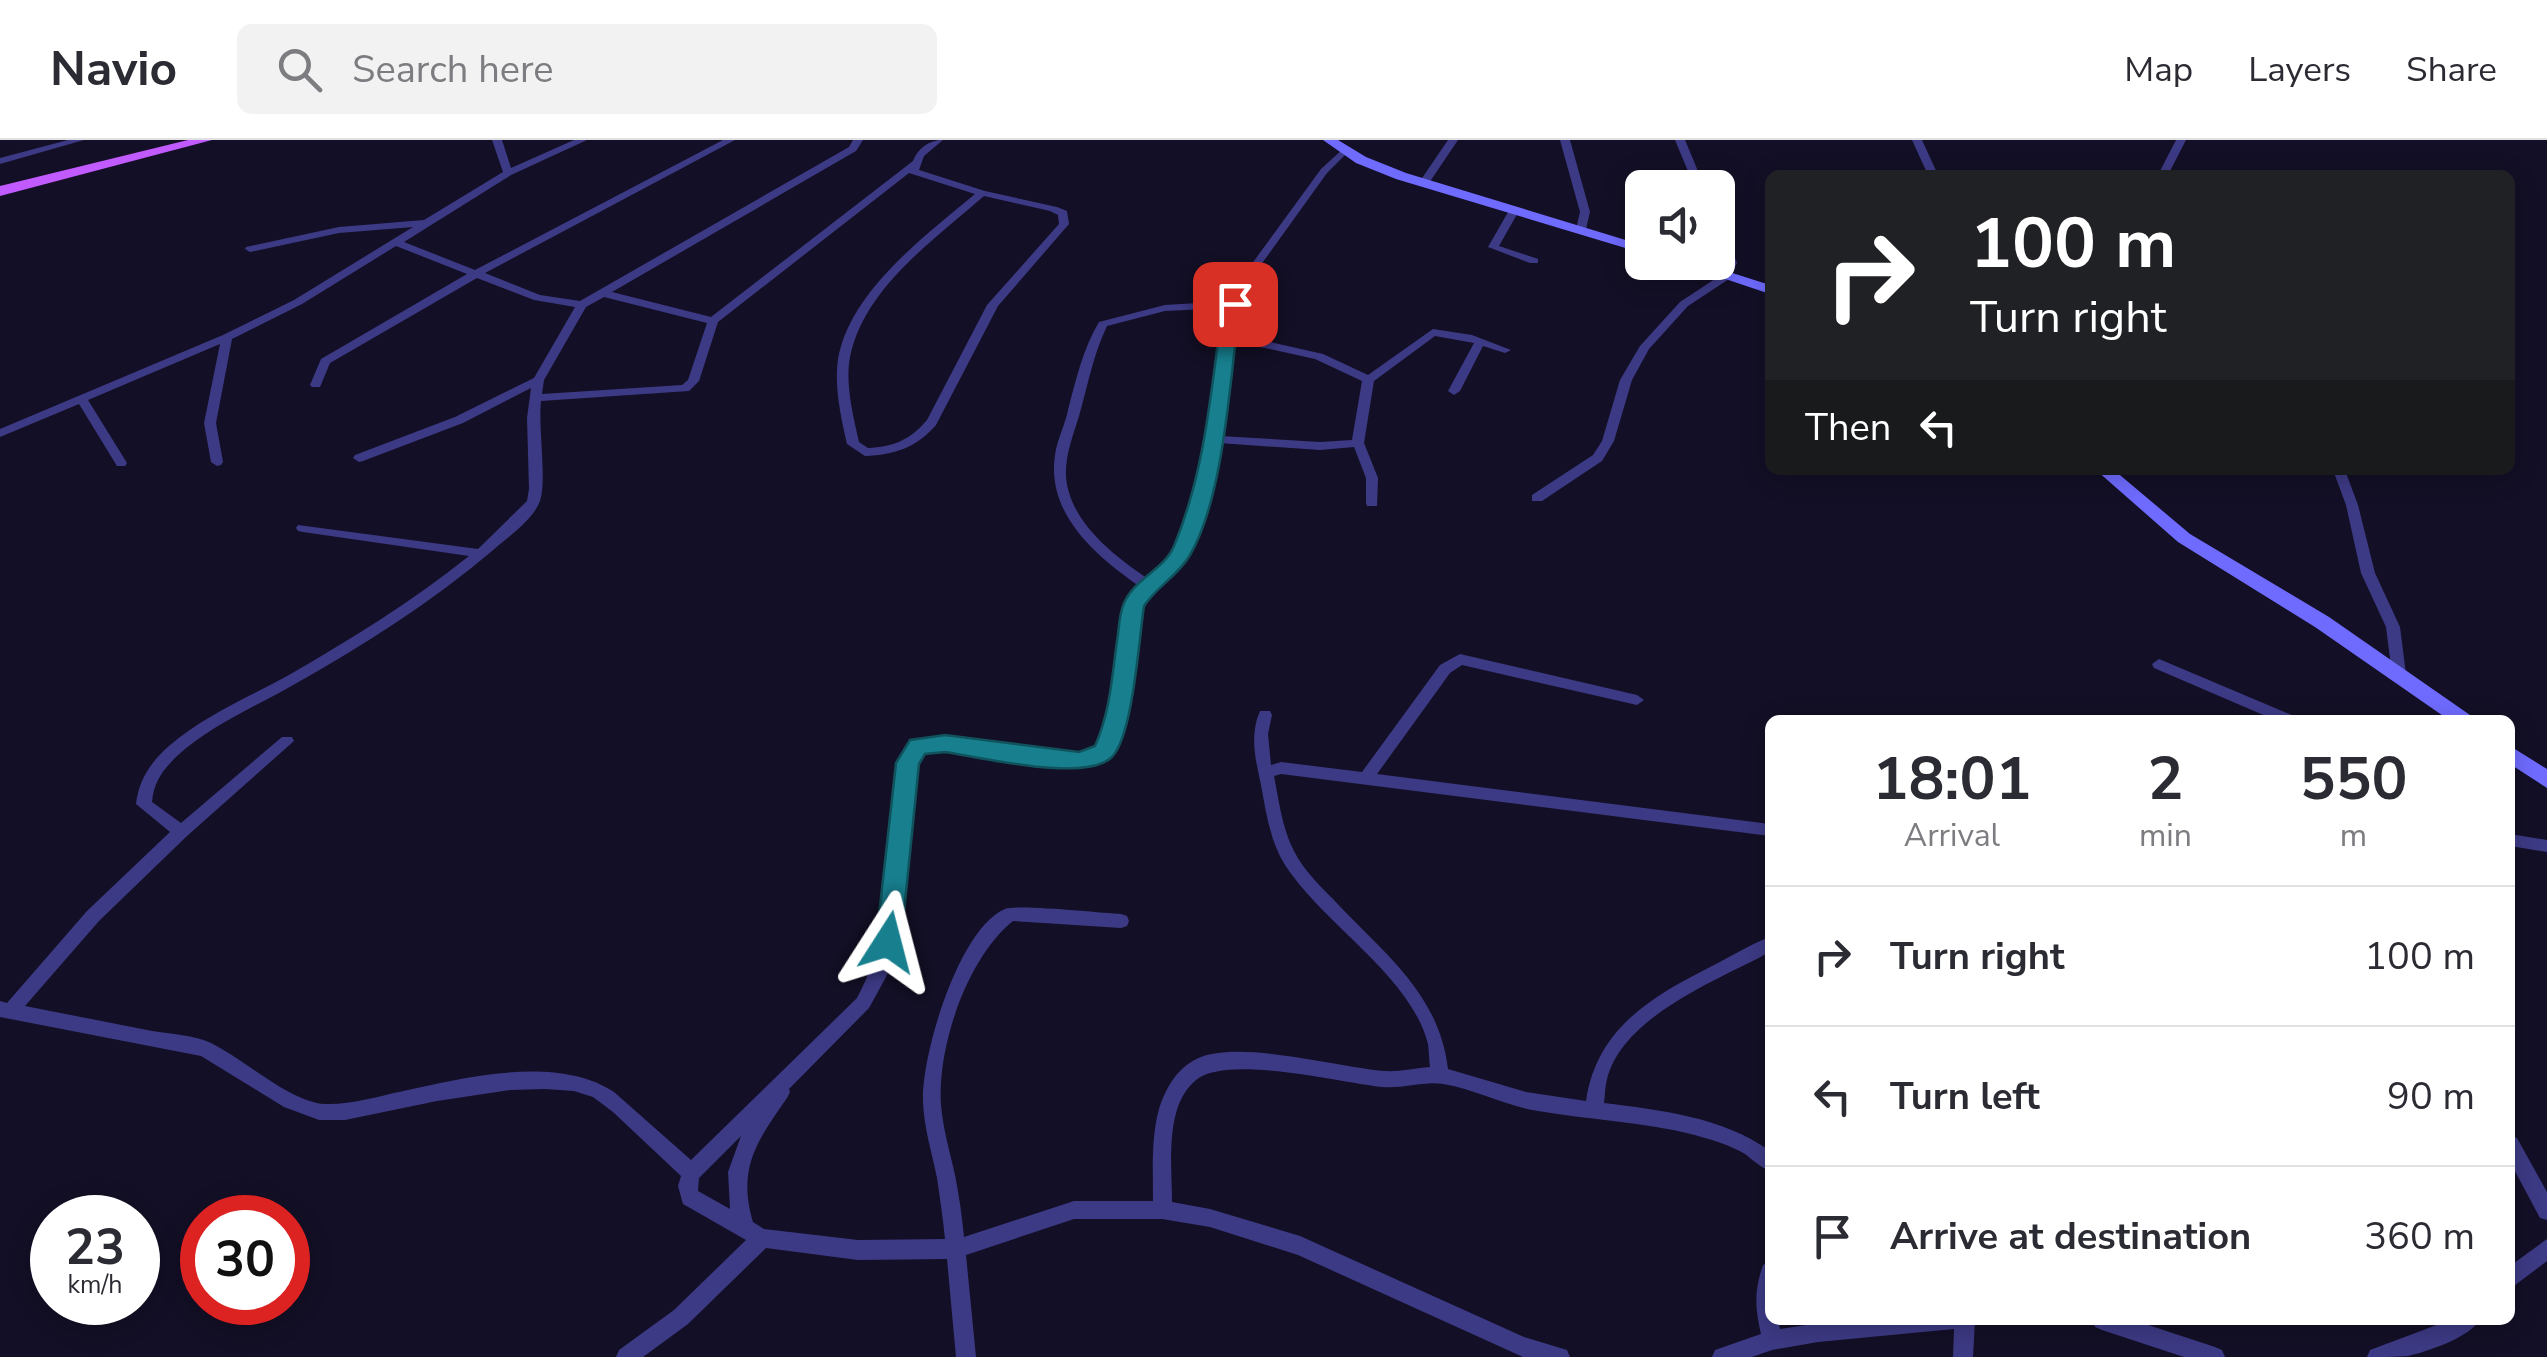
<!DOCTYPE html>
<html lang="en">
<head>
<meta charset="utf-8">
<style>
  :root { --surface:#fff; --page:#f2f2f3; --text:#2b2b33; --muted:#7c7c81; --line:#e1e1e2 }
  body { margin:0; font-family:"Nunito Sans",sans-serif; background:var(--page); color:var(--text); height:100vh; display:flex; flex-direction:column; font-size:38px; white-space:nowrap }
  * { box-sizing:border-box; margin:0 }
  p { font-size:32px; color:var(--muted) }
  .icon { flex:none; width:55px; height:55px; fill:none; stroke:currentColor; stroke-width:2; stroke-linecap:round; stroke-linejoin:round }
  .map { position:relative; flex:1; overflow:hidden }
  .details { position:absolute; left:1765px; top:575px; width:750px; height:610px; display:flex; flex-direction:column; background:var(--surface); border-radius:15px; box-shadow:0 5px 25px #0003 }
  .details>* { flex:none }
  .banner { position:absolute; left:1765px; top:30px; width:750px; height:305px; border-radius:15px; box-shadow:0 5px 25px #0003; background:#202124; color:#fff; overflow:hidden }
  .controls { position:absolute; left:1625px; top:30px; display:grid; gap:20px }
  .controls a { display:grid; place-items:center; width:110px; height:110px; border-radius:15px; background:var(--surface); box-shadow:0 5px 25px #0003; font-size:50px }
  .speed { position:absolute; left:30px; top:1055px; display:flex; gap:20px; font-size:50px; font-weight:700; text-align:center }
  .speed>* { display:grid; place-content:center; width:130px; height:130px; border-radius:50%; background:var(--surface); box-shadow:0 5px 25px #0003; line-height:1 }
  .speed small { font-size:25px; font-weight:400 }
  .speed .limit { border:15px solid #d22; background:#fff; color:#111 }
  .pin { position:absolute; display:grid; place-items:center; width:85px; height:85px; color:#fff; margin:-42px; border-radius:20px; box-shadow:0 5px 15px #0006 }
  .me { position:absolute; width:110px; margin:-55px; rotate:9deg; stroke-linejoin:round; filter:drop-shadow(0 0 8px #0008) }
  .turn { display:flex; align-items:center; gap:35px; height:210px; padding:0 40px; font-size:45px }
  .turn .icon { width:130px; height:130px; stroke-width:2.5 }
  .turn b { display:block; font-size:70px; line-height:85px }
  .then { display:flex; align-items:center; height:95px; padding:0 40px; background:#0003; gap:20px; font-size:38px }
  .eta { display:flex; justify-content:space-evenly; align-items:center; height:170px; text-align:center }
  .eta b { font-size:60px; font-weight:700; line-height:70px }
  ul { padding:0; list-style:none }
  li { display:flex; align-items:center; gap:30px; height:140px; padding:0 40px; border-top:2px solid var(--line) }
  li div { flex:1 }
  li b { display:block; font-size:38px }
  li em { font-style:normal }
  header { display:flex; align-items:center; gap:60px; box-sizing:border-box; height:140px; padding:0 50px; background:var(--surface); border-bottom:2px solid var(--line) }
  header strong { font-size:48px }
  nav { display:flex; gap:55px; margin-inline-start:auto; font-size:35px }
  .search { width:700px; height:90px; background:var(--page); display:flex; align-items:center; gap:25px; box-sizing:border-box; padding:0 35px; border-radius:15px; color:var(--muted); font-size:38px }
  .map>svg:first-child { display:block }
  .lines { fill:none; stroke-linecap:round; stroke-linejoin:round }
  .street { fill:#3d3a85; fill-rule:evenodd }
  .secondary { fill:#6f6bff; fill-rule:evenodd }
  .primary { fill:#c25bff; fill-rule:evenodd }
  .route { fill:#187f8f; stroke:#10535d; stroke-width:2.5 }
</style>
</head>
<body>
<header>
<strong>Navio</strong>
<div class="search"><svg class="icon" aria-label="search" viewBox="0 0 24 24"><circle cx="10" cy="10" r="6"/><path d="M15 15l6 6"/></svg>Search here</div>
<nav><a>Map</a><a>Layers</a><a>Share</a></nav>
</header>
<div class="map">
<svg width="2547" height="1217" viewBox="0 0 2547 1217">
  <rect width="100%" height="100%" fill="#130f26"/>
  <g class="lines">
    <path class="street" d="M68,0H84L0,24V18Z
      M492,0H502L511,28L574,0H587L511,35L404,102L475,130L723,0H735L485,133L540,155L580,161L849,7L853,0H863L856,11L612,152L711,177L913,21C918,8 929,0 943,0L924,16L919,30L985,51L1057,67L1067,71L1069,84L998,166L936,285C917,307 895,315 865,316L847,304C841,277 834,247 838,219C850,151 925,96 975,54L909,33L718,182L699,241L689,251L541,261C538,288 547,340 540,361C533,380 507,398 492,411C432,462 364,505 295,544C255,567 211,585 177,616C163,630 154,641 152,662L181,683L282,597H292L294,601L187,696L99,781L25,866C67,874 110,883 152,891C171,894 194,895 211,903C244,919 290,962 325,964C350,965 375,957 399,952C462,938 556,914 614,952L691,1020L857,858C885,806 892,750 896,692C897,671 894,632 904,615C913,599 929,598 945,597L1080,615L1097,607L1110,582L1126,465L1139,446C1096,416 1046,374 1055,315C1057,300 1065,285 1068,270C1076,239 1083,209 1099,182L1165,165L1231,161L1243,136L1321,29L1344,8L1349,11L1327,33L1253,136L1237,172L1234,194L1323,214L1368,235L1433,189L1472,195L1511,210L1505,213L1483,206L1460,251L1454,255L1448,251L1474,203L1435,196L1374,241L1364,303L1378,338L1377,366H1367L1366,363V338L1354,307L1320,310L1219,303L1217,320L1189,412L1174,432L1152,448L1140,466L1124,582L1108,615L1081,627L945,609C931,609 922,610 916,623L907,747L896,808L886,837L869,868L789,949L790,952L787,958C757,1001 737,1028 753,1082L764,1089L858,1100L945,1099C943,1079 940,1058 937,1038C932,1013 924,988 923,962C921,915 959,788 1005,769C1017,764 1102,773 1121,774L1127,776L1129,781L1127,786L1121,788L1013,781C967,818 937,907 941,965C943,989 950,1012 955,1035C959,1055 962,1076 964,1097L1074,1061H1153C1153,1030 1151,998 1159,969C1166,947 1179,925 1201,917C1246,901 1335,927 1384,931C1400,932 1415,928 1430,927C1429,920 1429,911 1428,904C1411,836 1323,784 1285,725C1270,701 1266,672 1261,645C1256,621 1249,596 1260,571H1270L1272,575L1268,594L1271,625L1281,622L1362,632L1440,525L1460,514L1637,555L1644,560L1637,565L1462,525L1450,533L1377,634L1770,684V696L1281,634L1274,636C1279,661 1282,688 1294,711C1303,729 1319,745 1333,759C1382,812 1439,852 1448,929L1526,952L1586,961C1597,887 1653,856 1714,825C1732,816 1751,804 1770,797V812C1718,840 1623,876 1607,939C1605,947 1605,955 1604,963C1660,970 1723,977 1770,1011V1031C1760,1027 1753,1020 1745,1014C1730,1005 1712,1000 1695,995C1644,982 1590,980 1538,971C1505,966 1475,949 1443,944C1423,941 1403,949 1382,947C1341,943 1228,914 1196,940C1164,966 1172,1025 1172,1062L1210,1069L1300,1096L1524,1197L1567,1210L1570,1217H1523L1298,1115L1210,1087L1162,1079H1074L966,1115L976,1217H956L947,1119L858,1120L766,1108L688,1184L643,1217H616L619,1210L674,1170L746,1100L683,1064L678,1046L681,1036L613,972L593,957L574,951L545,949L510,950L437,961L345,980H319L284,967L201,916L0,877V861L7,863L87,771L170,692L136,664C139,639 151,622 169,606C205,575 249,557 289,535C351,499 413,461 469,416L303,392L298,391L296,388L298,385L478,409L527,361L529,349L527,278L531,248L463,283L363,321L359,322L353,318L355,315L455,277L534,238L575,167L534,160L477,138L330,223L320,247H312L310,245L321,219L467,134L396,106L302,164L232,199L216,283L223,322L221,325L217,326L211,322L204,283L220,204L88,260L127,323L125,326H117L79,264L0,297V289L223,195L294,160L413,87L339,93L250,112L245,109L246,107L339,87L424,80L503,32ZM984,56L1050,71L1058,75L1059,84L987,165L927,280C910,300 893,307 868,308L859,302C853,275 845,244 850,217C864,148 934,100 984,56ZM604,157L707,183L688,240L682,245L542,254L544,240L586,167ZM1227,168L1205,320L1189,375L1176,411L1164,426L1147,438C1113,415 1070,382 1066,337C1065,315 1073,296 1079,276C1088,245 1093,215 1107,186L1165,171ZM1233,201L1315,219L1362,241L1352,300L1320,302L1220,296ZM741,996L728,1032L730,1069L698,1051L699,1038Z
      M1448,0H1458L1427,46H1419L1418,44Z
      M1560,0H1570L1590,72L1586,89L1581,92L1576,89L1580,72Z
      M1675,0H1685L1705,48H1695Z
      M1912,0H1922L1938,35H1928Z
      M2176,0H2186L2168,35H2158Z
      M1511,67L1520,69L1499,106L1538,119V123H1530L1488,107Z
      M1718,85L1723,88L1737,123L1729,139L1688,166L1649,209L1632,240L1614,301L1602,321L1542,361H1532V355L1593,315L1602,301L1620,240L1640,206L1680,162L1721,135L1727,123L1718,100Z
      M2333,330H2345L2358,365L2375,433L2400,487L2406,534L2404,538H2394L2392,534L2386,487L2361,433L2346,365Z
      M2159,519L2294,576L2296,580H2275L2154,528L2152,524Z
      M2510,694L2547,700V712L2510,706Z
      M2510,995L2517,998L2547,1052V1080L2540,1078L2510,1022Z
      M2547,1099V1121L2510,1149V1126Z
      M1770,1122V1180H1778L1780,1189L1839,1180H1975L1973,1217H1953L1954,1189L1818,1202L1772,1210L1752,1217H1712L1715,1210L1761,1194C1755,1169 1754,1150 1763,1125Z
      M2092,1180H2133L2215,1207L2222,1210L2225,1217H2184L2102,1190L2095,1187Z
      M2450,1180H2479C2471,1197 2426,1212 2408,1216C2395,1217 2380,1217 2367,1217L2370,1210Z"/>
    <path class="secondary" d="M1323,0H1338L1366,17L1406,33L1642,105V113L1396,39L1356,23Z
      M1675,122H1698L1770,145V154Z
      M2096,330H2114L2190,394L2329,477L2470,575L2473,580H2449L2315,487L2178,402Z
      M2510,606L2547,629V648L2510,624Z"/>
    <path class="primary" d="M188,0H212L0,56V46Z"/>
  </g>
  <path class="route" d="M1229,160L1244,164L1239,172C1230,239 1224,357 1190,415C1178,436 1157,446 1144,466C1139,499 1133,595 1112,617C1086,643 980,617 945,612L925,614L919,624L901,802L897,810L888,813L879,810L876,802L896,623L910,600L945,595L1079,612L1095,606C1110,572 1112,537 1117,501C1119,489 1119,474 1124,463C1135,438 1164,430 1174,406C1205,332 1211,250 1222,172Z"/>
</svg>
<div class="controls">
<a><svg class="icon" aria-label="sound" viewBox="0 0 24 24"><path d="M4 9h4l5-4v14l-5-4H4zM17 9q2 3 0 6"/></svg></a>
</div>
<div class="speed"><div>23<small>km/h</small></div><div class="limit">30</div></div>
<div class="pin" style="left:1235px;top:164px;background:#d93025"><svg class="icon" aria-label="arrive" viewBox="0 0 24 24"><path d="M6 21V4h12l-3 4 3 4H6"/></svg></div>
<svg class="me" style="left:888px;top:802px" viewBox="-20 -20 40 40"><path d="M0-17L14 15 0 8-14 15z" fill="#187f8f" stroke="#fff" stroke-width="4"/></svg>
<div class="banner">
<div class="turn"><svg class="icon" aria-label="right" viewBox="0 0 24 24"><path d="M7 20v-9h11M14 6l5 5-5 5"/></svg><div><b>100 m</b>Turn right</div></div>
<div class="then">Then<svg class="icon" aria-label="left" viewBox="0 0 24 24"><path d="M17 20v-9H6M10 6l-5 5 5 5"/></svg></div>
</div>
<section class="details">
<div class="eta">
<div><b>18:01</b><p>Arrival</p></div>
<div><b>2</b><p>min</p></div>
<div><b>550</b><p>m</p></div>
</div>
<ul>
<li><svg class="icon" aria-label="right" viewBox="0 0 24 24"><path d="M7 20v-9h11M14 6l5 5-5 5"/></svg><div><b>Turn right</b></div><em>100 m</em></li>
<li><svg class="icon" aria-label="left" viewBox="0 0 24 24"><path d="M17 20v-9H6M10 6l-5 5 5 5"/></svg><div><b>Turn left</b></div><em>90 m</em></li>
<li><svg class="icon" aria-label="arrive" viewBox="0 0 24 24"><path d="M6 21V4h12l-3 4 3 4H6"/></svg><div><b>Arrive at destination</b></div><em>360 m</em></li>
</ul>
</section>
</div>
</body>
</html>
